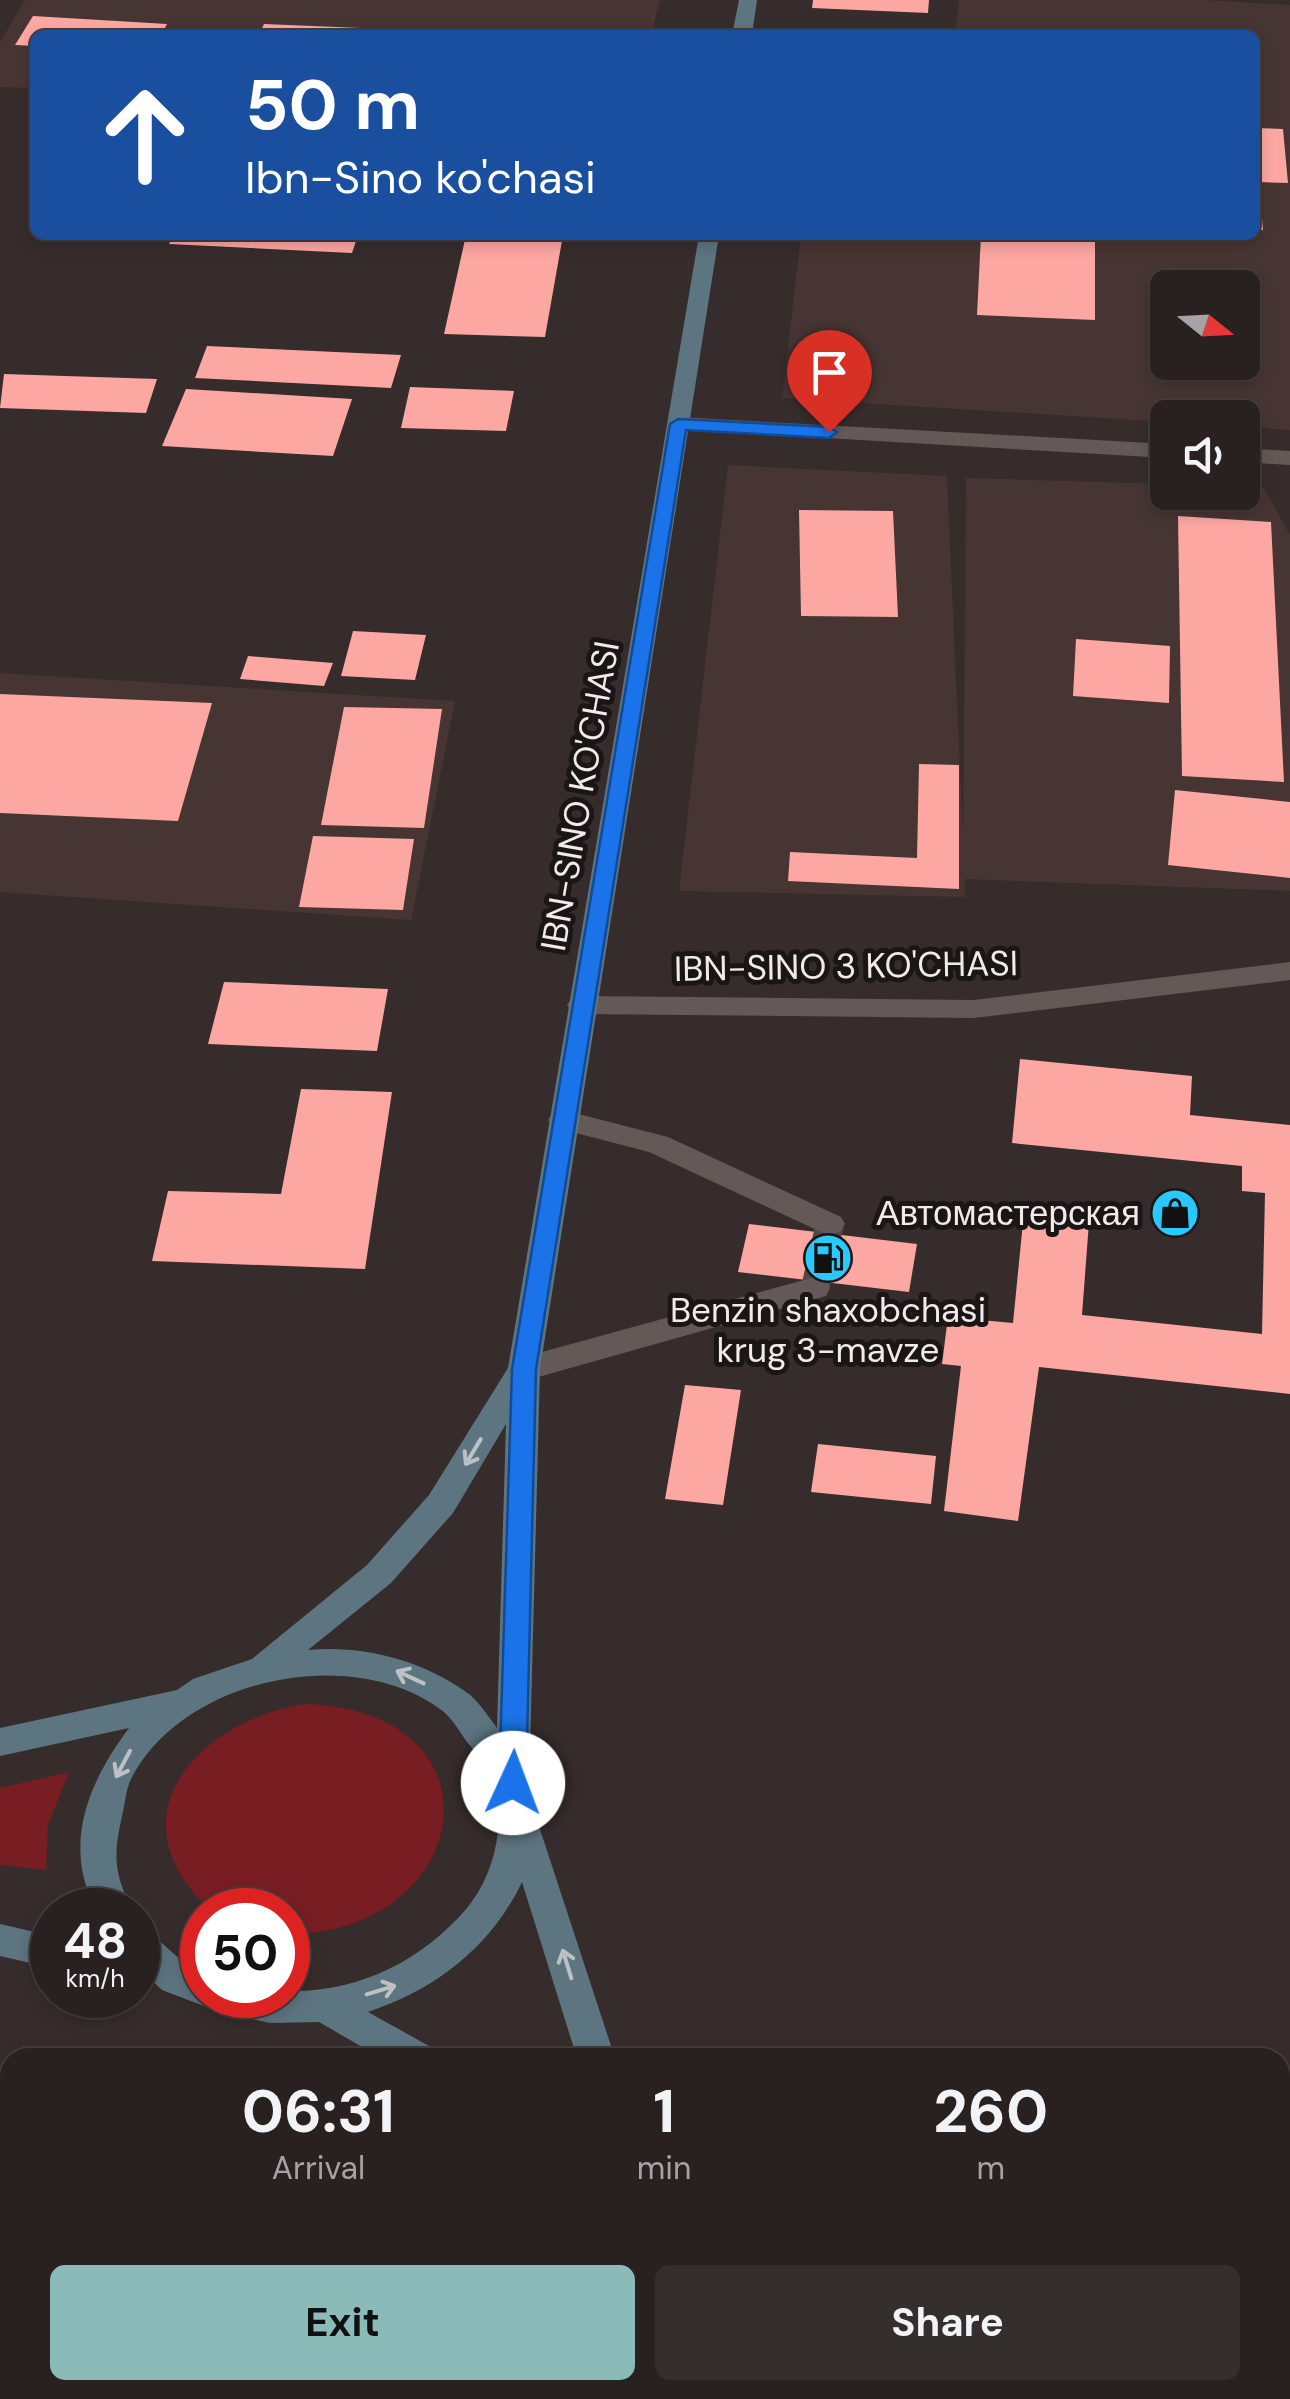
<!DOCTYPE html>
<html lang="en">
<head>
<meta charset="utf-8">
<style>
  :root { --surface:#282120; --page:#342e2d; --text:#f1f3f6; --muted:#a5a3a5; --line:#443e3e; --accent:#8bbbb9 }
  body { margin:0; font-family:"DM Sans",sans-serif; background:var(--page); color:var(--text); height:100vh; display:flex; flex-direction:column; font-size:38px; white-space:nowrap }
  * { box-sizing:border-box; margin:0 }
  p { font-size:32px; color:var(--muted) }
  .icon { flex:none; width:55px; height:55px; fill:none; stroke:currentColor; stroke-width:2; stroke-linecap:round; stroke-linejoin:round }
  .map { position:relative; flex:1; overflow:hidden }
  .side { position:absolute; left:0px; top:2048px; width:1290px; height:352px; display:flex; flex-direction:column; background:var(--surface); border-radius:30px 30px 0 0; box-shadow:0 5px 15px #0003,0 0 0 2px var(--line) }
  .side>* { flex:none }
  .guide { position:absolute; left:30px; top:30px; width:1230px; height:210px; border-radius:15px; box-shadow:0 5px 15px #0003,0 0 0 2px var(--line); background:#1a4fa0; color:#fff; overflow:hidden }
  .needle { width:65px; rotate:108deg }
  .fabs { position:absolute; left:1150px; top:270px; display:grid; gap:20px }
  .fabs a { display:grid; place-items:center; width:110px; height:110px; border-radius:15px; background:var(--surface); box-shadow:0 5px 15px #0003,0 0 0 2px var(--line); font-size:50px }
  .speed { position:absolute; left:30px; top:1888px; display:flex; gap:20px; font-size:50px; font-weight:700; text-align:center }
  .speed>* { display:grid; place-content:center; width:130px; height:130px; border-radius:50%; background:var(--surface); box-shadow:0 5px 15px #0003,0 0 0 2px var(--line); line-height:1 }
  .speed small { font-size:25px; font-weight:400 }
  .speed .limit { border:15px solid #d22; background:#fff; color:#111 }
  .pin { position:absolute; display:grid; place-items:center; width:85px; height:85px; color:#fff; margin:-102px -42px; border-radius:50% 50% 50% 0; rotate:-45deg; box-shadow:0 0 10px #0007 }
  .pin .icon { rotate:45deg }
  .me { position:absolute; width:110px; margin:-55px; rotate:2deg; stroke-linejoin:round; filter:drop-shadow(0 0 8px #0008) }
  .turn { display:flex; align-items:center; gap:35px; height:210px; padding:0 50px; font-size:45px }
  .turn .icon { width:130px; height:130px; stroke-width:2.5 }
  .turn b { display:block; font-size:70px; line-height:85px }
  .eta { display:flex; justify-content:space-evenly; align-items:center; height:170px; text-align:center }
  .eta b { font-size:60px; font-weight:700; line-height:70px }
  .button { display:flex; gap:20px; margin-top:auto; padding:20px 50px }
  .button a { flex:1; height:115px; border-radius:15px; background:var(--accent); color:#111; font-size:40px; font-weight:700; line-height:115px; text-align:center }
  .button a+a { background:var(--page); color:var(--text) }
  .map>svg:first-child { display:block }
  .built { fill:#463533; fill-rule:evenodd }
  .green { fill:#781d21 }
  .building { fill:#fda7a2 }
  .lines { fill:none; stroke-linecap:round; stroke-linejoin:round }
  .street-tunnel { stroke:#524848; stroke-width:28; stroke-dasharray:28 14; stroke-linecap:butt }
  .street { fill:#655958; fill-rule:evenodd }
  .secondary { fill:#5d7581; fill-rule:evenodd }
  .oneway { stroke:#bdc1c5 }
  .route { fill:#1a73e8; stroke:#114b97; stroke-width:2.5 }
  .labels { text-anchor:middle; stroke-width:10; stroke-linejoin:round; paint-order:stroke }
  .street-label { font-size:35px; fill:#f1eae9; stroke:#1a1615 }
  .poi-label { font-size:35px; fill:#f1eae9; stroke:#1a1615; text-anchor:end }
</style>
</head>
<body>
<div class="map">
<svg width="1290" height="2399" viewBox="0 0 1290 2399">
  <rect width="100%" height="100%" fill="#362c2b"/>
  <path class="built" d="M25,0H660L651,35H35V88L0,87V42Z
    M959,0H1204L1290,5V430L1243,427L1242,418H1168L1167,422L782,398L801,235H1255V35H955ZM1168,288H1242V362H1168Z
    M728,465L947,476L963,837L966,478L1167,484L1168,492H1242L1243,487L1264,488L1290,535V891L965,879V897L679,891Z
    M0,673L455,701L411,920L0,892Z"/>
  <path class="green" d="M305,1704C511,1711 473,1934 288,1934V1910H212L206,1906C111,1813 201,1720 305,1704Z
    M69,1772L48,1825L46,1870L0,1865V1788Z"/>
  <path class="building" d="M813,0H929L928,13L812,8Z
    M33,16L167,24L161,35H35V46L15,45Z
    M264,24L457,32V35H259Z
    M1255,128L1283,129L1288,183L1259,182L1263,230H1255Z
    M173,235H358L352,253L169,244Z
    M466,235H563L545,337L444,334Z
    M981,235H1095V320L977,315Z
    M207,346L401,355L391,388L195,378Z
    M4,374L157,379L146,413L0,408Z
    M410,387L514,391L506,431L401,428Z
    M186,389L352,399L333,456L162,446Z
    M799,510L893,511L898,617L801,616Z
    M1178,516L1271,522L1284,782L1182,776Z
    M353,631L426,635L415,680L341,676Z
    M1076,639L1170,646L1169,703L1073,696Z
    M248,656L333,663L324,686L240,679Z
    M0,694L212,703L178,821L0,813Z
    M344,707L442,709L424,828L321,825Z
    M919,764L959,765V889L788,881L790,852L917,858Z
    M1175,790L1290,802V878L1168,865Z
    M313,836L414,839L403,910L299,907Z
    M224,982L388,989L377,1051L208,1044Z
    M1020,1059L1192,1076L1190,1115L1290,1125V1394L1039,1367L1018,1521L944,1511L961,1366L942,1364L948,1317L1013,1323L1025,1202L1090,1209L1082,1315L1262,1334L1265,1193L1242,1191V1166L1012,1143Z
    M301,1089L392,1092L365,1269L152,1261L168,1191L281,1194Z
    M749,1224L917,1244L909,1292L738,1272Z
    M685,1385L741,1390L723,1505L665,1499Z
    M818,1444L936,1456L931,1504L811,1492Z"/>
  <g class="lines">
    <path class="street-tunnel" d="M815,1288L830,1224"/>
    <path class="street" d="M678,417L1168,444V458L670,429L667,424Z
      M1242,448L1290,451V465L1242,462Z
      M1290,962V980L974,1018L581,1014L571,1011L567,1005L571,999L581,996L974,1000Z
      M563,1110L668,1137L841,1217L845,1224L841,1231L830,1235L819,1231L649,1152L553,1127L548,1120L553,1113Z
      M815,1277L826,1280L830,1288L826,1296L524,1381L513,1377L508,1369L513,1361L524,1357Z"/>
    <path class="secondary" d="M739,0H757L752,35H732Z
      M699,235H719L540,1369L529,1786L534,1811L615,2058H577L522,1882C491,1947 435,1990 368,2012L429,2046L435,2058H381L319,2022L270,2023L217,2011L162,1990L138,1968V1929C163,1937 177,1963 202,1973V1995H288V1991C357,1993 422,1961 467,1908C493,1877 506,1826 494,1787C489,1769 479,1756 467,1742C460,1732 453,1720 444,1712C355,1642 183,1677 131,1779C126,1789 125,1804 122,1816C113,1856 114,1873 132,1910H96C62,1845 88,1783 129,1728L0,1756V1728L177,1690L193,1679L252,1659L367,1565L429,1495L508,1368ZM506,1424L497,1728C488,1716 478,1700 466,1692C421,1660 363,1645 308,1650L391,1583L453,1513Z
      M0,1924L52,1936V1968L0,1956Z
      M738,2390H783L787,2399H742Z"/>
  </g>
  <defs><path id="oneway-shaft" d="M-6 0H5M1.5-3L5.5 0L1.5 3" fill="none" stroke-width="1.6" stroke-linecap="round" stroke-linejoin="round" transform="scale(2.5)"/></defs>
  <g class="oneway">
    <use href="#oneway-shaft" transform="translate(473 1452) rotate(121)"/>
    <use href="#oneway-shaft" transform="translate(410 1677) rotate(-155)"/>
    <use href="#oneway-shaft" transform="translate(123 1764) rotate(118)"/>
    <use href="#oneway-shaft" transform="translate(567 1964) rotate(-107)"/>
    <use href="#oneway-shaft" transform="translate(381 1990) rotate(-17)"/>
  </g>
  <path class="route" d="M678,419L829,427L837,432L829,438L686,430L536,1369L526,1783L522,1791L513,1794L503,1791L499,1783L512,1369L670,424Z"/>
  <defs>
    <g id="shop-disc" transform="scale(2.5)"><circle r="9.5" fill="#29c8ff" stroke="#1a1615"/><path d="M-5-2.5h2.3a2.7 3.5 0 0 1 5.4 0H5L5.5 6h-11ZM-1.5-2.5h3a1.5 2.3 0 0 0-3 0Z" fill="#111"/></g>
    <g id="fuel-disc" transform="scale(2.5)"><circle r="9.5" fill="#29c8ff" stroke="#1a1615"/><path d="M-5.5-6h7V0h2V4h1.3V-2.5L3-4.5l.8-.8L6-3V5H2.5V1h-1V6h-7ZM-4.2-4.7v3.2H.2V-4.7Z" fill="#111"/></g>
  </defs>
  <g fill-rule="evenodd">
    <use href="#shop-disc" x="1175" y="1213"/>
    <use href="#fuel-disc" x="828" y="1258"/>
  </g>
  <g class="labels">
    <g class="street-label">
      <text transform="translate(580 796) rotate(-80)" y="12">IBN-SINO KO'CHASI</text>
      <text transform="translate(846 966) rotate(-1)" y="12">IBN-SINO 3 KO'CHASI</text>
    </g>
    <g class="poi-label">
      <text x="1140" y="1225">Автомастерская</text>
      <text x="828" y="1322" text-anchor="middle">Benzin shaxobchasi<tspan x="828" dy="40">krug 3-mavze</tspan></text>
    </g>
  </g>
</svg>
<div class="fabs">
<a><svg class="needle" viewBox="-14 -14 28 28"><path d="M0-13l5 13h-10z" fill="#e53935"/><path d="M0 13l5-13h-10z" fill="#a5a3a5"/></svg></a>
<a><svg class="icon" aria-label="sound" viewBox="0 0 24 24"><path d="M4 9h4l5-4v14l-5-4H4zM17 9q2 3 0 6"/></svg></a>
</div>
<div class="speed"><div>48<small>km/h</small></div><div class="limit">50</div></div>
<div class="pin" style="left:829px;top:432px;background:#d93025"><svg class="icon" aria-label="arrive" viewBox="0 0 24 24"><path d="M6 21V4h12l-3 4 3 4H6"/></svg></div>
<svg class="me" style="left:513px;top:1783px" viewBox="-20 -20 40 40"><circle r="19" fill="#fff"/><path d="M0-13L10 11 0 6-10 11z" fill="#1a73e8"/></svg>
<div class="guide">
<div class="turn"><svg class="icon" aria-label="ahead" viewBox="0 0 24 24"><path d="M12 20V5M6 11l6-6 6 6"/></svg><div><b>50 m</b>Ibn-Sino ko'chasi</div></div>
</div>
<section class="side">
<div class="eta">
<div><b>06:31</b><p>Arrival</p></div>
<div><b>1</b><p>min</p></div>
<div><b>260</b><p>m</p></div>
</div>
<div class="button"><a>Exit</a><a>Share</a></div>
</section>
</div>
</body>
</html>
